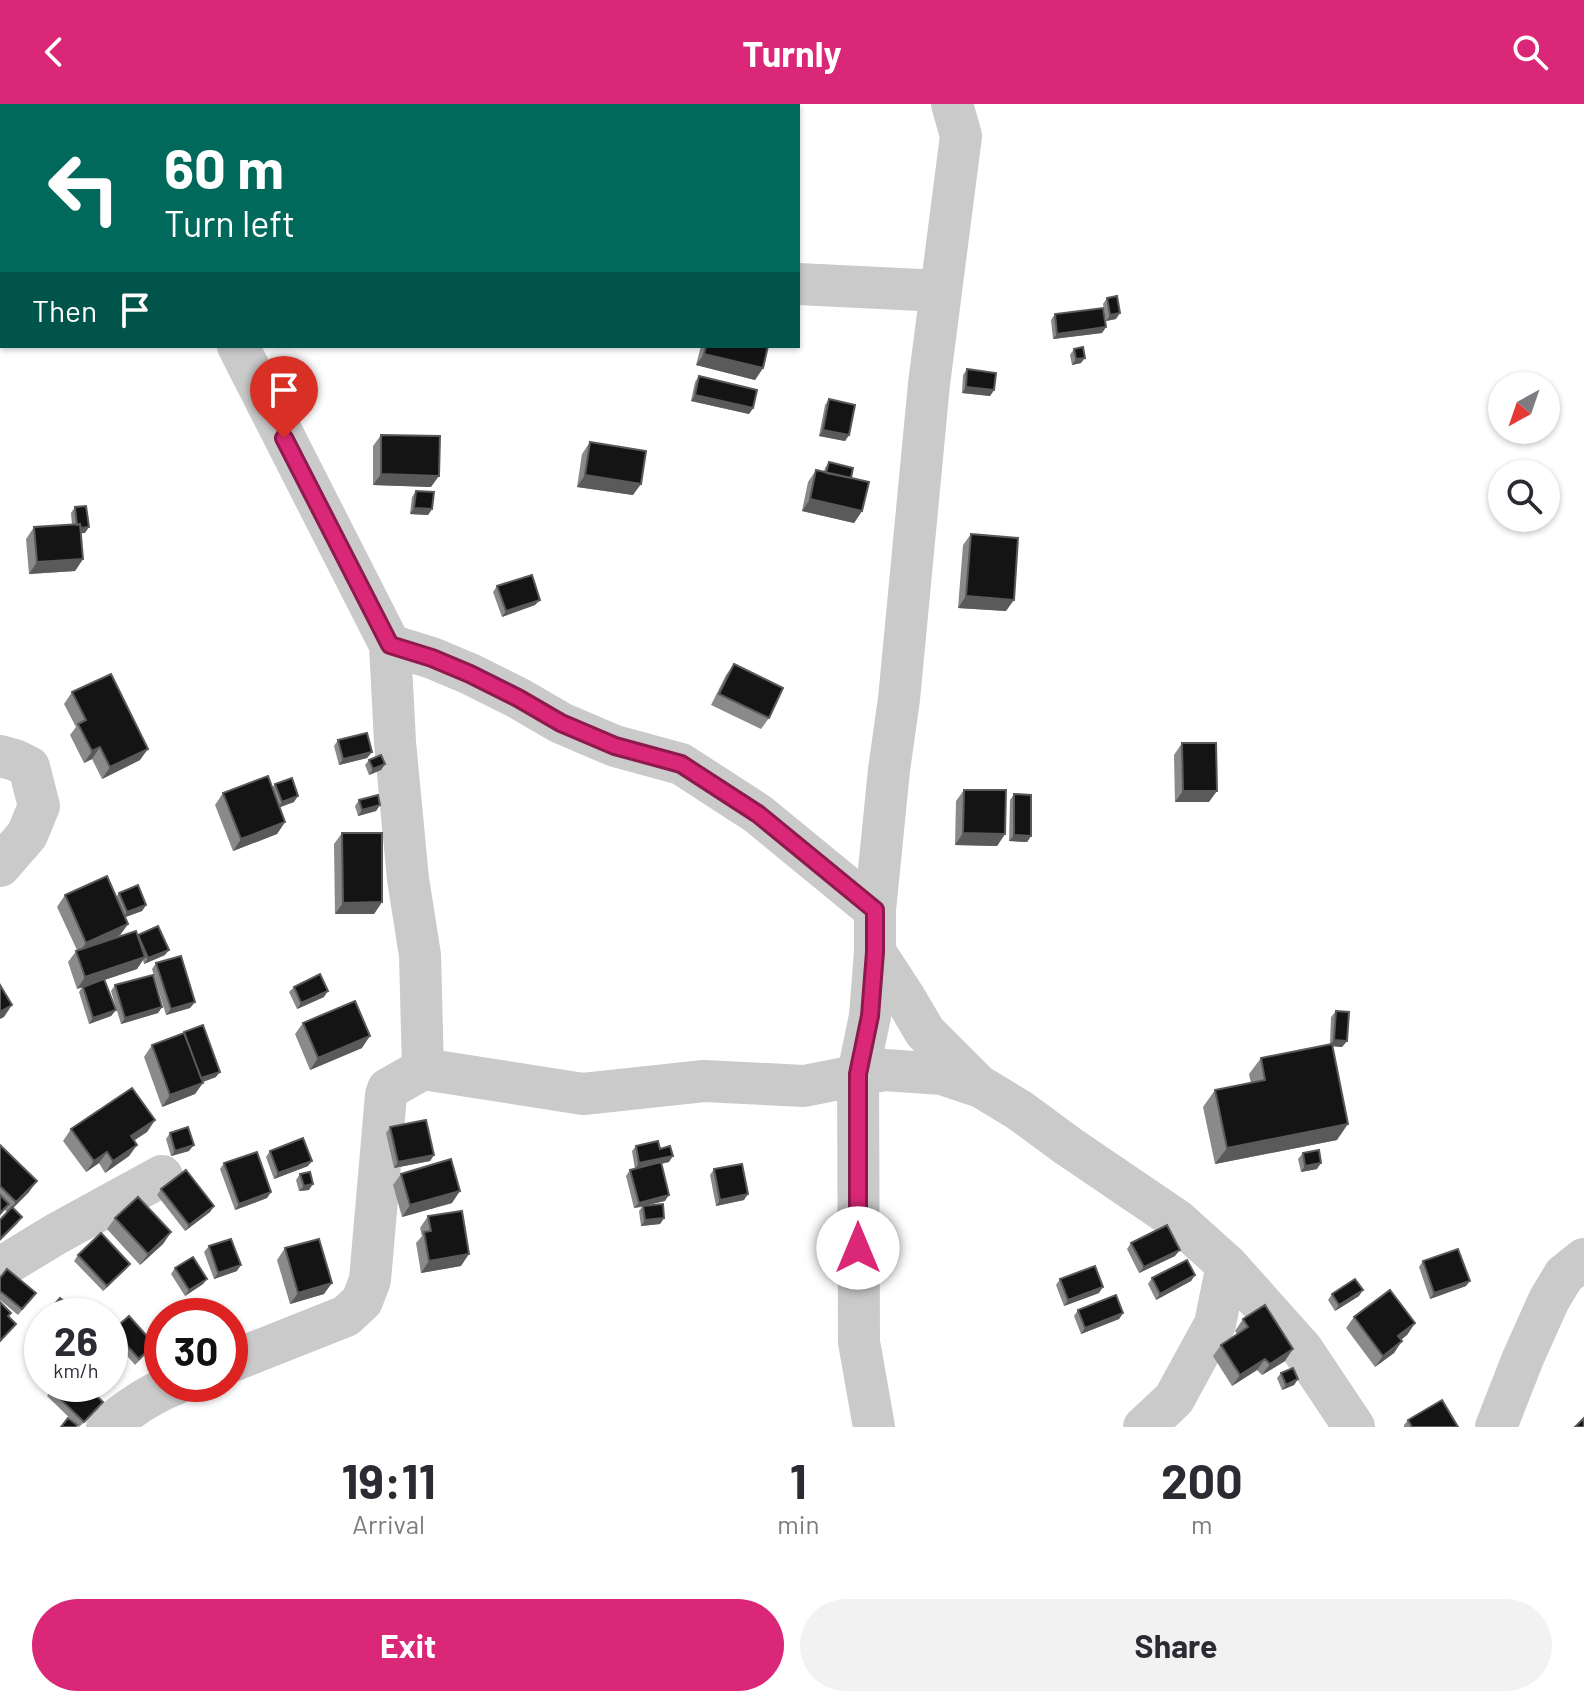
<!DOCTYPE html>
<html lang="en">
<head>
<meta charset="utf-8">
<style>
  :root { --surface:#fff; --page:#f2f2f3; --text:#2b2b33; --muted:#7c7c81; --accent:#db2777 }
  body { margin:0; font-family:Barlow,sans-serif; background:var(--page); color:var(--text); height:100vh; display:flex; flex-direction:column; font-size:30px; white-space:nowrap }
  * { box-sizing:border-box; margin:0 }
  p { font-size:26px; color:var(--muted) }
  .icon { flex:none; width:44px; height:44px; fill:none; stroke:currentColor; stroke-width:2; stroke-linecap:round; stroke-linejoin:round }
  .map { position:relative; height:1323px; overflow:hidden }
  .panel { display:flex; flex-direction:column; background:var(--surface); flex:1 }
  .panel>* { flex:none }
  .hud { position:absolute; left:0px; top:0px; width:800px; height:244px; box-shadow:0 2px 6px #0004; background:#00695c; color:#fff; overflow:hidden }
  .needle { width:52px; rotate:220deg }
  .fabs { position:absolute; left:1488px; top:268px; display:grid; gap:16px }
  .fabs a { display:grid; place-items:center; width:72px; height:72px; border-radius:50%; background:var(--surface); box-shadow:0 2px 6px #0004; font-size:40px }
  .speed { position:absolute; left:24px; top:1194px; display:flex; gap:16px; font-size:40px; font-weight:700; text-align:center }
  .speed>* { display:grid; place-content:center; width:104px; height:104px; border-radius:50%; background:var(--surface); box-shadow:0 2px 6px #0004; line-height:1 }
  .speed small { font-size:20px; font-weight:400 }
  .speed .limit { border:12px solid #d22; background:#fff; color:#111 }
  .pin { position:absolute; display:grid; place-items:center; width:68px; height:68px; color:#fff; margin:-82px -34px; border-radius:50% 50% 50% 0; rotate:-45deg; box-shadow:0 0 8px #0007 }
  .pin .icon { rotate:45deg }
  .me { position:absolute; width:88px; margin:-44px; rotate:0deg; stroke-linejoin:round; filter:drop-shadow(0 0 6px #0008) }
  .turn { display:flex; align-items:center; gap:28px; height:168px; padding:0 32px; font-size:36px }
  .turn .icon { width:104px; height:104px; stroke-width:2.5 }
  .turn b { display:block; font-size:56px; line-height:68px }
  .then { display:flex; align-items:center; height:76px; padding:0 32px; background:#0003; gap:16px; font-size:30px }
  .eta { display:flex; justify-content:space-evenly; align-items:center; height:136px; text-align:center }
  .eta b { font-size:48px; font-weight:700; line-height:56px }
  .button { display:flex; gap:16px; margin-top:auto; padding:16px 32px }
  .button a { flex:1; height:92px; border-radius:48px; background:var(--accent); color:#fff; font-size:32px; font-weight:700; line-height:92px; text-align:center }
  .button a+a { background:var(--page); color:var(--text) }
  header { display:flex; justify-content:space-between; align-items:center; height:104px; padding:0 32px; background:var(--accent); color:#fff; font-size:36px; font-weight:700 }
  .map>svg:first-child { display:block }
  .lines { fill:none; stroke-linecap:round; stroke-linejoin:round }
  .street { stroke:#cacaca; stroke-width:42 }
  .wall { fill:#8a8a8a }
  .shaded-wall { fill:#5a5a5a }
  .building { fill:#141414; stroke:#5a5a5a; stroke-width:2 }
  .route-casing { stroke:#8e194d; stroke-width:20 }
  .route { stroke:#db2777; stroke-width:14 }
</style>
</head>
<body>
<header><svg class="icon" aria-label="back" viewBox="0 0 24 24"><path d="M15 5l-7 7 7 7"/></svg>Turnly<svg class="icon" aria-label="search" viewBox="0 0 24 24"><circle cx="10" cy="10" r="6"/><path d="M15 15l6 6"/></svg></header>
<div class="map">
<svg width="1584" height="1323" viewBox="0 0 1584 1323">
  <rect width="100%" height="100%" fill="#fff"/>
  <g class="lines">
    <path class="street" d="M126,0L127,2
      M798,180L941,187
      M390,541L432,554L470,570L518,594L561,619L615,642L681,660L758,710L875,806
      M0,652L15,656L29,663L39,702L27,731L0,762
      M875,848L905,894L925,928L977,980
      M423,965L583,990L704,977L804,982L885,966L942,970L981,983L1019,1006L1068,1042L1177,1116L1227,1161L1302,1245L1354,1323
      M0,1164L56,1130L162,1072
      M230,1258L346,1212L362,1197L370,1176L386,991L388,985L423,965L420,851L408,775L395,638L390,541L238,242
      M107,1323C128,1305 150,1290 176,1280
      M874,1323L859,1238L858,970L870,912L875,848V806L889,666L899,595L929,280L961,32L952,0
      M1144,1323L1174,1295L1215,1220L1227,1161
      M1496,1323L1523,1254L1549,1196L1564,1171L1584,1155"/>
  </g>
  <path class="wall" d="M2,33V122L0,121V35Z
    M1107,194L1116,215L1106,217L1103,200Z
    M1055,210L1106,223L1102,229L1053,235L1051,216Z
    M701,242H768L763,264L755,276L696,261Z
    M1074,245L1081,259L1072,261L1070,251Z
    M967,265L994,286L990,292L962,289L963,271Z
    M699,272L753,304L749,310L691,297L695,278Z
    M829,295L849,331L845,337L819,332L825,301Z
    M381,331L431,383L373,381V342Z
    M590,338L633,391L577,383L582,350Z
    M829,358L851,374L862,407L854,419L802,407L808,378L816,366L824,368L825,364Z
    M416,387L432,405L428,411L410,410L412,393Z
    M75,403L85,429H81L83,455L75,467L29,470L26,435L34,423L72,421L71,409Z
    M971,430L1006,507L958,504L963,441Z
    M497,482L535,501L502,513L493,488Z
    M734,560L769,614L761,625L711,601L726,571Z
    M72,588L140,656L102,675L92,655L84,659L70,631L76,623L64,600Z
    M338,636L372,648L367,654L339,661L334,642Z
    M1182,639L1209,698H1175L1174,651Z
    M369,656L385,660L381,666L369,671L365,661Z
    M275,680L294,698L279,703L285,718L277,730L233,747L215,701L223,689L272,684Z
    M964,686L1005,730L997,742L955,741L956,697Z
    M1014,690L1031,732L1027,738L1009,737L1010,696Z
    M359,696L380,701L376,707L358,712L355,702Z
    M342,729L382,798L374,810H335L334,740Z
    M119,789L146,801L142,807L125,813L128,820L120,831L114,834L138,832L165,851L144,860L143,856L137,865L105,876L116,906L111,912L89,920L79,888L82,883L77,885L68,858L77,846L57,803L65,791L116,793Z
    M156,859L195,898L190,904L166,911L152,865Z
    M115,881L162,903L158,909L121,920L111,887Z
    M294,883L324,893L297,905L289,888Z
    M1336,907L1347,937L1342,943L1332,942L1337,1036L1215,1060L1203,1003L1215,986L1251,979L1249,970L1261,954L1330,940L1331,913Z
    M303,919L362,944L310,966L295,930Z
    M184,928L216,973L203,978L195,990L162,1003L144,953L152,941L182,930Z
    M155,1016L147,1028L134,1036L137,1041L129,1052L105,1069L99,1059L86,1068L63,1037L71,1025Z
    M390,1023L434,1051L430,1057L394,1064L386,1029Z
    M170,1029L189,1047L171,1052L166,1035Z
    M0,1041L29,1088L13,1104L18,1119L0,1137V1116L7,1108L5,1106L0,1112Z
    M636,1042L660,1045L669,1058L661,1060L665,1097L648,1101L664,1114L660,1120L641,1122L639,1107L642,1103L634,1104L626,1072L630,1066L635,1065L632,1047Z
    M270,1047L308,1062L274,1075L266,1053Z
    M1303,1049L1317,1065L1301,1068L1298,1055Z
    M224,1059L271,1088L267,1094L235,1106L220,1065Z
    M714,1065L744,1096L716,1102L710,1071Z
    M300,1070L309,1086L299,1087L296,1076Z
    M401,1070L452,1099L402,1113L393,1081Z
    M161,1085L214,1102L210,1108L185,1127L157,1091Z
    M428,1112L461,1162L421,1169L416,1139L422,1132L420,1124Z
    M115,1114L171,1128L163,1140L140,1161L107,1125Z
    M1131,1139L1175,1152L1139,1169L1127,1145Z
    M209,1142L237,1167L214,1175L204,1148Z
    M285,1144L324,1190L290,1200L277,1156Z
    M78,1151L130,1160L126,1165L103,1187L74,1157Z
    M1423,1157L1466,1182L1430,1195L1419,1163Z
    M175,1164L207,1175L203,1180L185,1192L171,1170Z
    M1195,1171L1191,1177L1156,1196L1148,1180L1152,1174Z
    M0,1174L36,1189L18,1211L0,1196Z
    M1060,1175L1099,1189L1064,1202L1056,1181Z
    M1332,1190L1359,1192L1335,1207L1328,1196Z
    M1078,1206L1123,1209L1119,1215L1081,1230L1074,1212Z
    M1354,1213L1415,1219L1407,1231L1401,1236L1394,1249L1375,1263L1346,1224Z
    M1243,1215L1285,1257L1262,1271L1257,1266L1232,1282L1213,1252L1221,1241L1237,1230L1235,1227Z
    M113,1226L150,1246L135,1261L110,1232Z
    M1281,1269L1298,1275L1294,1281L1282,1286L1277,1274Z
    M51,1286L99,1304L79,1323L47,1292Z
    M1408,1316L1458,1323H1404V1321Z"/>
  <path class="shaded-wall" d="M0,104H2V122L0,121Z
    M1120,209L1116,215L1106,217L1110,211Z
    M1106,223L1102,229L1053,235L1057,230Z
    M704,250L763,264L755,276L696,261Z
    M1085,254L1081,259L1072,261L1076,255Z
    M966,283L994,286L990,292L962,289Z
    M695,291L753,304L749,310L691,297Z
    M823,326L849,331L845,337L819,332Z
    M381,370L439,372L431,383L373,381Z
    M585,371L641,380L633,391L577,383Z
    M810,395L862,407L854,419L802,407Z
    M414,404L432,405L428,411L410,410Z
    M89,423L85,429L73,430L78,425Z
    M83,455L75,467L29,470L37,458Z
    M966,492L1014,496L1006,507L958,504Z
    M540,496L535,501L502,513L506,507Z
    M100,643L92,655L84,659L92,647Z
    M148,645L140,656L102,675L110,663Z
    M372,648L367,654L339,661L343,655Z
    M385,660L381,666L369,671L373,665Z
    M1183,687H1217L1209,698H1175Z
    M298,692L294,698L278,704L282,698Z
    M380,701L376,707L358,712L362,706Z
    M285,718L277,730L233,747L241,735Z
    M963,729L1005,730L997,742L955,741Z
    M1014,731L1031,732L1027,738L1009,737Z
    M382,798L374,810H335L343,799Z
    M146,801L142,807L123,814L127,808Z
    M128,820L120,831L78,850L86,839Z
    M169,846L165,851L144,860L148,854Z
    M145,853L137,865L77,885L85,873Z
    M328,887L324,893L297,905L301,899Z
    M195,898L190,904L166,911L171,905Z
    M12,901L4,913L0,915V908Z
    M162,903L158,909L121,920L125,914Z
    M116,906L111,912L89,920L93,914Z
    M370,932L362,944L310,966L318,954Z
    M1334,936L1347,937L1342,943L1329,942Z
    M220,968L216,973L197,980L201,974Z
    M203,979L195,990L162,1003L170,991Z
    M155,1016L147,1028L123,1044L131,1032Z
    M1348,1020L1337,1036L1215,1060L1227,1044Z
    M137,1041L129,1052L105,1069L113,1057Z
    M194,1041L189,1047L171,1052L175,1047Z
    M107,1048L99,1059L86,1068L94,1057Z
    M434,1051L430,1057L394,1064L398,1058Z
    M673,1052L669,1058L635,1065L639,1059Z
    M312,1057L308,1062L274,1075L278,1069Z
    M1321,1059L1317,1065L1301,1068L1305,1062Z
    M37,1077L29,1088L8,1109L16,1098Z
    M313,1080L309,1086L299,1087L304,1082Z
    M460,1087L452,1099L402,1113L410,1101Z
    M271,1088L267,1094L235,1106L239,1100Z
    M748,1090L744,1096L716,1102L720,1096Z
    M669,1091L665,1097L634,1104L639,1099Z
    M214,1102L210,1108L185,1127L189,1121Z
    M664,1114L660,1120L641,1122L645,1116Z
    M171,1128L163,1140L140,1161L148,1150Z
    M1180,1146L1175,1152L1139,1169L1144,1163Z
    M469,1150L461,1162L421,1169L429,1157Z
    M130,1160L126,1165L103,1187L107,1182Z
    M241,1161L237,1167L214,1175L218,1169Z
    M1195,1171L1191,1177L1156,1196L1160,1190Z
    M207,1175L203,1180L185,1192L189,1186Z
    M1470,1177L1466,1182L1430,1195L1434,1189Z
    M332,1179L324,1190L290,1200L298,1189Z
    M1103,1183L1099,1189L1064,1202L1068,1196Z
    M1363,1186L1359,1192L1335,1207L1339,1201Z
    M1123,1209L1119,1215L1081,1230L1085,1224Z
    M1415,1219L1407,1231L1390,1244L1398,1232Z
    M1402,1237L1394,1249L1375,1263L1383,1252Z
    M1293,1245L1285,1257L1262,1271L1270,1260Z
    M1265,1255L1257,1266L1232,1282L1240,1271Z
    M1298,1275L1294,1281L1282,1286L1286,1281Z"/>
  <path class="building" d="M2,59V104H0V80Z
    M1117,192L1120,209L1110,211L1107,194Z
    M1103,204L1106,223L1057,230L1055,210Z
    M706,242H768L763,264L704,250Z
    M1083,243L1085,254L1076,255L1074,245Z
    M967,265L996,269L994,286L966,283Z
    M699,272L757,286L753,304L695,291Z
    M829,295L855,301L849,331L823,326Z
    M381,331L440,332L439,372L381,370Z
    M590,338L646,347L641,380L585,371Z
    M829,358L853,364L851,374L826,369Z
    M816,366L869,378L862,407L810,395Z
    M416,387L434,388L432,405L414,404Z
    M86,402L89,423L81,424L80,420L77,421L75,403Z
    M80,420L83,455L37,458L34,423Z
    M971,430L1018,434L1014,496L966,492Z
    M532,471L540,496L506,507L497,482Z
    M734,560L783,584L769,614L719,590Z
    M111,570L148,645L110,663L100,643L92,647L78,620L86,616L72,588Z
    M367,629L372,648L343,655L338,636Z
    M1182,639H1216L1217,687H1183Z
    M381,651L385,660L373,665L369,656Z
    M268,672L285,718L241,735L223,689Z
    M292,674L298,692L282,698L275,680Z
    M964,686H1006L1005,730L963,729Z
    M1014,690L1031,691V732L1014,731Z
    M378,691L380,701L362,706L359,696Z
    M342,729H382V798L343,799Z
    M107,772L128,820L86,839L65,791Z
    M138,781L146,801L127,808L119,789Z
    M158,822L169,846L148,854L138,831Z
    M136,827L145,853L85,873L76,847Z
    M181,852L195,898L171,905L156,859Z
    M320,870L328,887L301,899L294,883Z
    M153,871L162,903L125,914L115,881Z
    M104,875L116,906L93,914L83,883Z
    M0,881L12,901L0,908Z
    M355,897L370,932L318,954L303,919Z
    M1336,907L1349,908L1347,937L1334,936Z
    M203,921L220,968L201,974L184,928Z
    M184,929L203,979L170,991L152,941Z
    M1332,940L1348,1020L1227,1044L1215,986L1265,976L1261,954Z
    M132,984L155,1016L131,1032L137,1041L113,1057L107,1048L94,1057L71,1025Z
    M426,1016L434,1051L398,1058L390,1023Z
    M188,1023L194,1041L175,1047L170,1029Z
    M303,1034L312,1057L278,1069L270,1047Z
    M658,1037L660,1045L670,1042L673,1052L639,1059L636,1042Z
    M0,1041L37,1077L16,1098L0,1082Z
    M1319,1046L1321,1059L1305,1062L1303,1049Z
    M257,1048L271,1088L239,1100L224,1059Z
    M451,1055L460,1087L410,1101L401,1070Z
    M661,1058L669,1091L639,1099L630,1066Z
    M742,1060L748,1090L720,1096L714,1065Z
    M186,1066L214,1102L189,1121L161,1085Z
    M310,1068L313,1080L304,1082L300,1070Z
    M0,1091L9,1100L0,1109Z
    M138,1093L171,1128L148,1150L115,1114Z
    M663,1100L664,1114L645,1116L643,1102Z
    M12,1103L22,1113L0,1135V1116Z
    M462,1107L469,1150L429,1157L424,1128L431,1127L428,1112Z
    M1167,1121L1180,1146L1144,1163L1131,1139Z
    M101,1129L130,1160L107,1182L78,1151Z
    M231,1135L241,1161L218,1169L209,1142Z
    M319,1135L332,1179L298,1189L285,1144Z
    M1458,1145L1470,1177L1434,1189L1423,1157Z
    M193,1153L207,1175L189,1186L175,1164Z
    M1187,1156L1195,1171L1160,1190L1152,1174Z
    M1095,1162L1103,1183L1068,1196L1060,1175Z
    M7,1165L36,1189L22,1205L0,1187V1174Z
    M1355,1175L1363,1186L1339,1201L1332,1190Z
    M1390,1186L1415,1219L1398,1232L1402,1237L1383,1252L1354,1213Z
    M1116,1191L1123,1209L1085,1224L1078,1206Z
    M60,1194L82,1212H45Z
    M0,1198L11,1209L8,1212L16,1220L0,1237Z
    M1265,1201L1293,1245L1270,1260L1265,1255L1240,1271L1221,1241L1248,1223L1243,1215Z
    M129,1212L154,1240L139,1255L113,1226Z
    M1293,1264L1298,1275L1286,1281L1281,1269Z
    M56,1280H84L103,1298L84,1318L51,1286Z
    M1442,1296L1458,1323H1412L1408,1316Z
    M68,1314L77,1321L76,1323H61Z
    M1584,1314V1323H1575Z"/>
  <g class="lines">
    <g class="route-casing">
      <path id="route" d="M284,334L390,541L432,554L470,570L518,594L561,619L615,642L681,660L758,710L875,806V848L870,912L858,970V1144"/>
    </g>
    <use href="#route" class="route"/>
  </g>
</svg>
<div class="fabs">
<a><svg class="needle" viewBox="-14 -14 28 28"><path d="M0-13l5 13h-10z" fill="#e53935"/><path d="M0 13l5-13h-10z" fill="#7c7c81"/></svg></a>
<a><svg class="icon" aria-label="search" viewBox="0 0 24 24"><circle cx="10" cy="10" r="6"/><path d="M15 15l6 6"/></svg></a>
</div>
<div class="speed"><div>26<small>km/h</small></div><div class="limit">30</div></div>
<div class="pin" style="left:284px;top:334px;background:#d93025"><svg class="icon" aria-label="arrive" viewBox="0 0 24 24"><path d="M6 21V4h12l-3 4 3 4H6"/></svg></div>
<svg class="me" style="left:858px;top:1144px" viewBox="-20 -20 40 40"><circle r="19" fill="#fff"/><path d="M0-13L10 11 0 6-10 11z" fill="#db2777"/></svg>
<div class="hud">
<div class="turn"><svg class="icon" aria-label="left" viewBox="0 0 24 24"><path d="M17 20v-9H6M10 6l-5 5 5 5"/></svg><div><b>60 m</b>Turn left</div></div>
<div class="then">Then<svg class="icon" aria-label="arrive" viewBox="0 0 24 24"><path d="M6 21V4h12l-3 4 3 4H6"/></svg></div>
</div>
</div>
<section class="panel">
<div class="eta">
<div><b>19:11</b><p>Arrival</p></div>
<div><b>1</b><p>min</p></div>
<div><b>200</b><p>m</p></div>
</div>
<div class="button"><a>Exit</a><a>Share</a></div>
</section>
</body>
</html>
